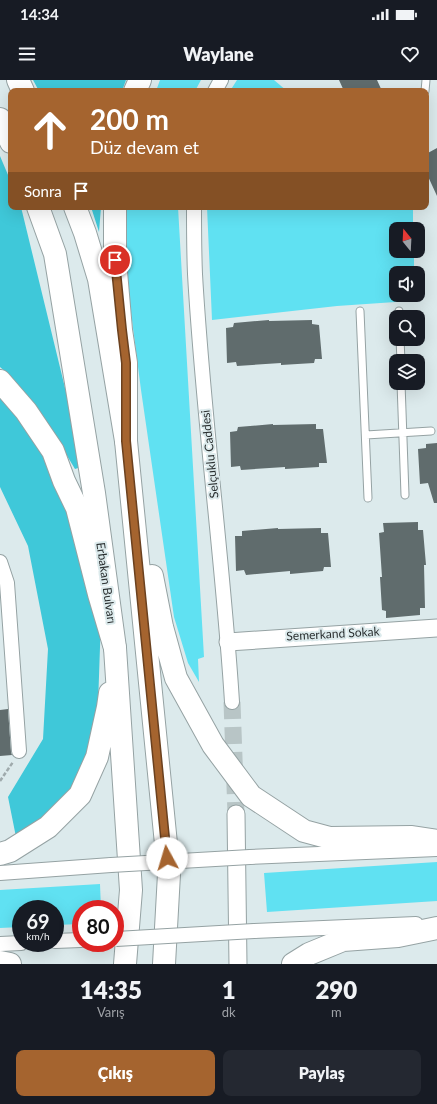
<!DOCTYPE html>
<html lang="tr">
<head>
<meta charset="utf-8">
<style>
  :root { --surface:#171b24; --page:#242831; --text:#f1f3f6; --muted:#9ea1a6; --accent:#a5642f }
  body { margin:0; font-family:Lato,sans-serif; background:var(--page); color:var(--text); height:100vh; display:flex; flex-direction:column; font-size:15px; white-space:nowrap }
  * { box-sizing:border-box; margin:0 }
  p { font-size:13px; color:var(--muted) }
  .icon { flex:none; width:22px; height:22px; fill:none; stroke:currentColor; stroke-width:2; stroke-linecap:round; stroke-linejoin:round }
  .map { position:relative; height:884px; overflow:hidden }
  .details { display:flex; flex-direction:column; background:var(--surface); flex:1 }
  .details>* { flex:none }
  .banner { position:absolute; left:8px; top:8px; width:421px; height:122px; border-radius:8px; box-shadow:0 4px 16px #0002; background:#a5642f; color:#fff; overflow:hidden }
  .needle { width:26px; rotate:342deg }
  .fabs { position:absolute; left:389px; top:142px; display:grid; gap:8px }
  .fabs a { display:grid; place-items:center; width:36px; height:36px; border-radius:8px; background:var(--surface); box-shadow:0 4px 16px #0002; font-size:20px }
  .speed { position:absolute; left:12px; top:820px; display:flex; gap:8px; font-size:20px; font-weight:700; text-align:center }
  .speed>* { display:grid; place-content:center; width:52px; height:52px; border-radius:50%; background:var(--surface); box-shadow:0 4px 16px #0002; line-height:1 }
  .speed small { font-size:10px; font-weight:400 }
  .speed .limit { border:6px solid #d22; background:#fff; color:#111 }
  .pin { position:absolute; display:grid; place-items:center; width:34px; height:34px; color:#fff; margin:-17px; border:2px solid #fff; border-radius:50%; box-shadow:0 1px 4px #0007 }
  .me { position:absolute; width:44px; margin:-22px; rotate:354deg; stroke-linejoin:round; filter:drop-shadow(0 0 3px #0008) }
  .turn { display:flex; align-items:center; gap:14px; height:84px; padding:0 16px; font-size:18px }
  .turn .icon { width:52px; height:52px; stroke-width:2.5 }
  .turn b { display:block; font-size:28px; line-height:34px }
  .then { display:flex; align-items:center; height:38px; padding:0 16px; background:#0003; gap:8px; font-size:15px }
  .eta { display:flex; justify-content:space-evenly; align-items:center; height:68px; text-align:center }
  .eta b { font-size:24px; font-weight:800; line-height:28px }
  .button { display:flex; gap:8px; margin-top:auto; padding:8px 16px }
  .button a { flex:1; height:46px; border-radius:8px; background:var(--accent); color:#fff; font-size:16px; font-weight:800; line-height:46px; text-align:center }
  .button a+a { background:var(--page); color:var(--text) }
  .status { display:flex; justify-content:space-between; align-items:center; height:28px; padding:0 20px; background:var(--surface); direction:ltr }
  .status svg { height:11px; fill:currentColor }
  header { display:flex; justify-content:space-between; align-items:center; height:52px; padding:0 16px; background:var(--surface); font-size:18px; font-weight:800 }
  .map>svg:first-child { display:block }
  .green { fill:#60e1f2 }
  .forest { fill:#3fc8d9 }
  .building { fill:#606c6d }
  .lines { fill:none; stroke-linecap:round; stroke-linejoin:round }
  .tertiary-tunnel { stroke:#b8c5c6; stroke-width:17; stroke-dasharray:17 8; stroke-linecap:butt }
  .service-casing { stroke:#95a2a3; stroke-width:9 }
  .minor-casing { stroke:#95a2a3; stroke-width:16 }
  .tertiary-casing { stroke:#95a2a3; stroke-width:19 }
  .trunk-casing { stroke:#95a2a3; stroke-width:24 }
  .motorway-casing { stroke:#95a2a3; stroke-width:24 }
  .path { stroke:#9faaac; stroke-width:2.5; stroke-dasharray:4 2; stroke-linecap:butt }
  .service { stroke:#fff; stroke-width:7 }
  .minor { stroke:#fff; stroke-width:14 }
  .tertiary { stroke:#fff; stroke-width:17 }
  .trunk { stroke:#fff; stroke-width:22 }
  .motorway { stroke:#fff; stroke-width:22 }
  .minor-bridge-casing { stroke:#95a2a3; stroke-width:16; stroke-linecap:butt }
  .minor-bridge { stroke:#fff; stroke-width:14 }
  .route-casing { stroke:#6b411f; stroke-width:10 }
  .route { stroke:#a5642f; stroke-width:7 }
  .labels { text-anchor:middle; stroke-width:4; stroke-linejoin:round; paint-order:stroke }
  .street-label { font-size:12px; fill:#2a2f30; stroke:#dceaec }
</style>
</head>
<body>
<div class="status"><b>14:34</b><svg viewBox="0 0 49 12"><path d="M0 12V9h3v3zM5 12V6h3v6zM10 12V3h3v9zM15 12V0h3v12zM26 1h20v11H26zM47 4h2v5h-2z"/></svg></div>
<header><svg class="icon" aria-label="menu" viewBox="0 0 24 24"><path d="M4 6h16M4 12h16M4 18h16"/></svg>Waylane<svg class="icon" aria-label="heart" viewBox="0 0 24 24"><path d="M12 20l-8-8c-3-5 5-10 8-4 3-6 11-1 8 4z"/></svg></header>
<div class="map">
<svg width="437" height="884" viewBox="0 0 437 884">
  <rect width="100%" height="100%" fill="#dceaec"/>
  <path class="green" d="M160,0H201L195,11H156Z
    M237,0H274L287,11H230Z
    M124,127H178L204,577L198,579L199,602L188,583L174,537L141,310L125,186Z
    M207,127H413V149H396V171H414V193H396V215H414L415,219L410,221L337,226L212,240Z
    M437,782V821L267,832L264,793Z
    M100,804L101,829H81V844L55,845V829H21V847L0,848V810Z"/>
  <path class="forest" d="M33,0H126L122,11H39Z
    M0,76L11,102V127H21L84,386L75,389L54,354L8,294L0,287Z
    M91,127H101L99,152Z
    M0,316L33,347L59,402L101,538L98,625L87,687L52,734L16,757L8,717L43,659L48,569L28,466L0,407Z"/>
  <path class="building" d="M339,0H377L382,11H344Z
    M437,68V116L426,92V74Z
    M269,240V241L312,240V244L319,245L322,279H315L314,283L281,285V283L237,286L236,282L227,283L226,248L233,247L234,243Z
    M273,344V345L316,344V349H323L327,383H319V387L285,389V387L241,390L240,386L231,387L230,352L237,351L238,347Z
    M437,363V423H434L428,403L420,404L418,369L426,368V364Z
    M418,442V450H423L426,485H424L425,528H420V535L386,538V531L382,530L380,497H382L379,453L384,452L383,443Z
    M278,448V449L321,448V453H328L331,487H324L323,491L290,494V491L246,495L244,490L236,491L235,456H242V451Z
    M8,629L11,672L12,675L0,676V630Z"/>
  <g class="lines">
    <path class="tertiary-tunnel" d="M232,622L236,734"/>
    <g class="service-casing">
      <path id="service" d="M425,11L426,0
        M360,231L368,418
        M399,231V237
        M400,259L401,281
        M401,303L405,415
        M366,355L431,351"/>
    </g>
    <g class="minor-casing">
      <path id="minor" d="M215,11L221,0
        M194,127C194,149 194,171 195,194C203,337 223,479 232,622
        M0,482L7,503L19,671
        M250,777L437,769
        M0,793L111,785
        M254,851L416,844
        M55,861L81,860
        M0,864L21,863"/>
    </g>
    <g class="tertiary-casing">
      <path id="tertiary" d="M228,562L437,548
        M236,734L238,884"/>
    </g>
    <g class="trunk-casing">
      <path id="trunk" d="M18,0L23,11
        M0,39L11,62
        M38,127L55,174L94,413L115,568L131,810L125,884
        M75,127L85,153L99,199L126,361L169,794L164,884
        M152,496L162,547L176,598L213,665L251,716L304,751L330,758L412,757L437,761
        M0,774L10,771L48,747L80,715L97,677L108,627L110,613
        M0,882L10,884
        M293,884L309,874L343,860L398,856L437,848"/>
    </g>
    <g class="motorway-casing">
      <path id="motorway" d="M135,11L140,0
        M115,127V180L121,250L126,283V361
        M0,301L26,331L53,371L64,401L77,428L99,514L115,568"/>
    </g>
    <path class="path" d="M426,95L427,94
      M0,701L13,682"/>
    <use href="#service" class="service"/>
    <use href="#minor" class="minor"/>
    <use href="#tertiary" class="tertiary"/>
    <use href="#trunk" class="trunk"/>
    <use href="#motorway" class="motorway"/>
    <g class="minor-bridge-casing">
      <path id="minor-bridge" d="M111,785L250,777
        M116,859L254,851"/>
    </g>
    <use href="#minor-bridge" class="minor-bridge"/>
  </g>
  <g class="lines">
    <g class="route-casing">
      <path id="route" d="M115,180L122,250L126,283V361L167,778"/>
    </g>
    <use href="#route" class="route"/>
  </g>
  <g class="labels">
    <g class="street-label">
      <text transform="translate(210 374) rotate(-96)" y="4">Selçuklu Caddesi</text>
      <text transform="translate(106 503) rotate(82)" y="4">Erbakan Bulvarı</text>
      <text transform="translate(333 554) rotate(-3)" y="4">Semerkand Sokak</text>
    </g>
  </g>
</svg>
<div class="fabs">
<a><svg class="needle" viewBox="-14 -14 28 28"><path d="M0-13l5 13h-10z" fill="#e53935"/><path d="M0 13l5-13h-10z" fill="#9ea1a6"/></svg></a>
<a><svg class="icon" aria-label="sound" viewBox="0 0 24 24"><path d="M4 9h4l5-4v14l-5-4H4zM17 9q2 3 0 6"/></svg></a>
<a><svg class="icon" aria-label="search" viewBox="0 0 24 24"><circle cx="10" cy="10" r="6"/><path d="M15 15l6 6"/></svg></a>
<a><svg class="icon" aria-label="layers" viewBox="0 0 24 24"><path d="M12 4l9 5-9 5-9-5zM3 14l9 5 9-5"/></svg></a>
</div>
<div class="speed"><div>69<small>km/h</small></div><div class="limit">80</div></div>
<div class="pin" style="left:115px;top:180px;background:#d93025"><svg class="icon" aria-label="arrive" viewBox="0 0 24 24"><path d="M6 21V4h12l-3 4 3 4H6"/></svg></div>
<svg class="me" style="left:167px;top:778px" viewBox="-20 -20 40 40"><circle r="19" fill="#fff"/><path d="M0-13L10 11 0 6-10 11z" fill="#a5642f"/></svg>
<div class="banner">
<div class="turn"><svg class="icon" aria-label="ahead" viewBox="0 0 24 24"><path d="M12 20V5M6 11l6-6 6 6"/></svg><div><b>200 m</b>Düz devam et</div></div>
<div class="then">Sonra<svg class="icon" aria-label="arrive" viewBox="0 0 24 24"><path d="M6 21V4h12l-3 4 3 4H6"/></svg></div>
</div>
</div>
<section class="details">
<div class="eta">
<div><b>14:35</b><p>Varış</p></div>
<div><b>1</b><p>dk</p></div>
<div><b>290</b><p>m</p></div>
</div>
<div class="button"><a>Çıkış</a><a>Paylaş</a></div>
</section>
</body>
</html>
